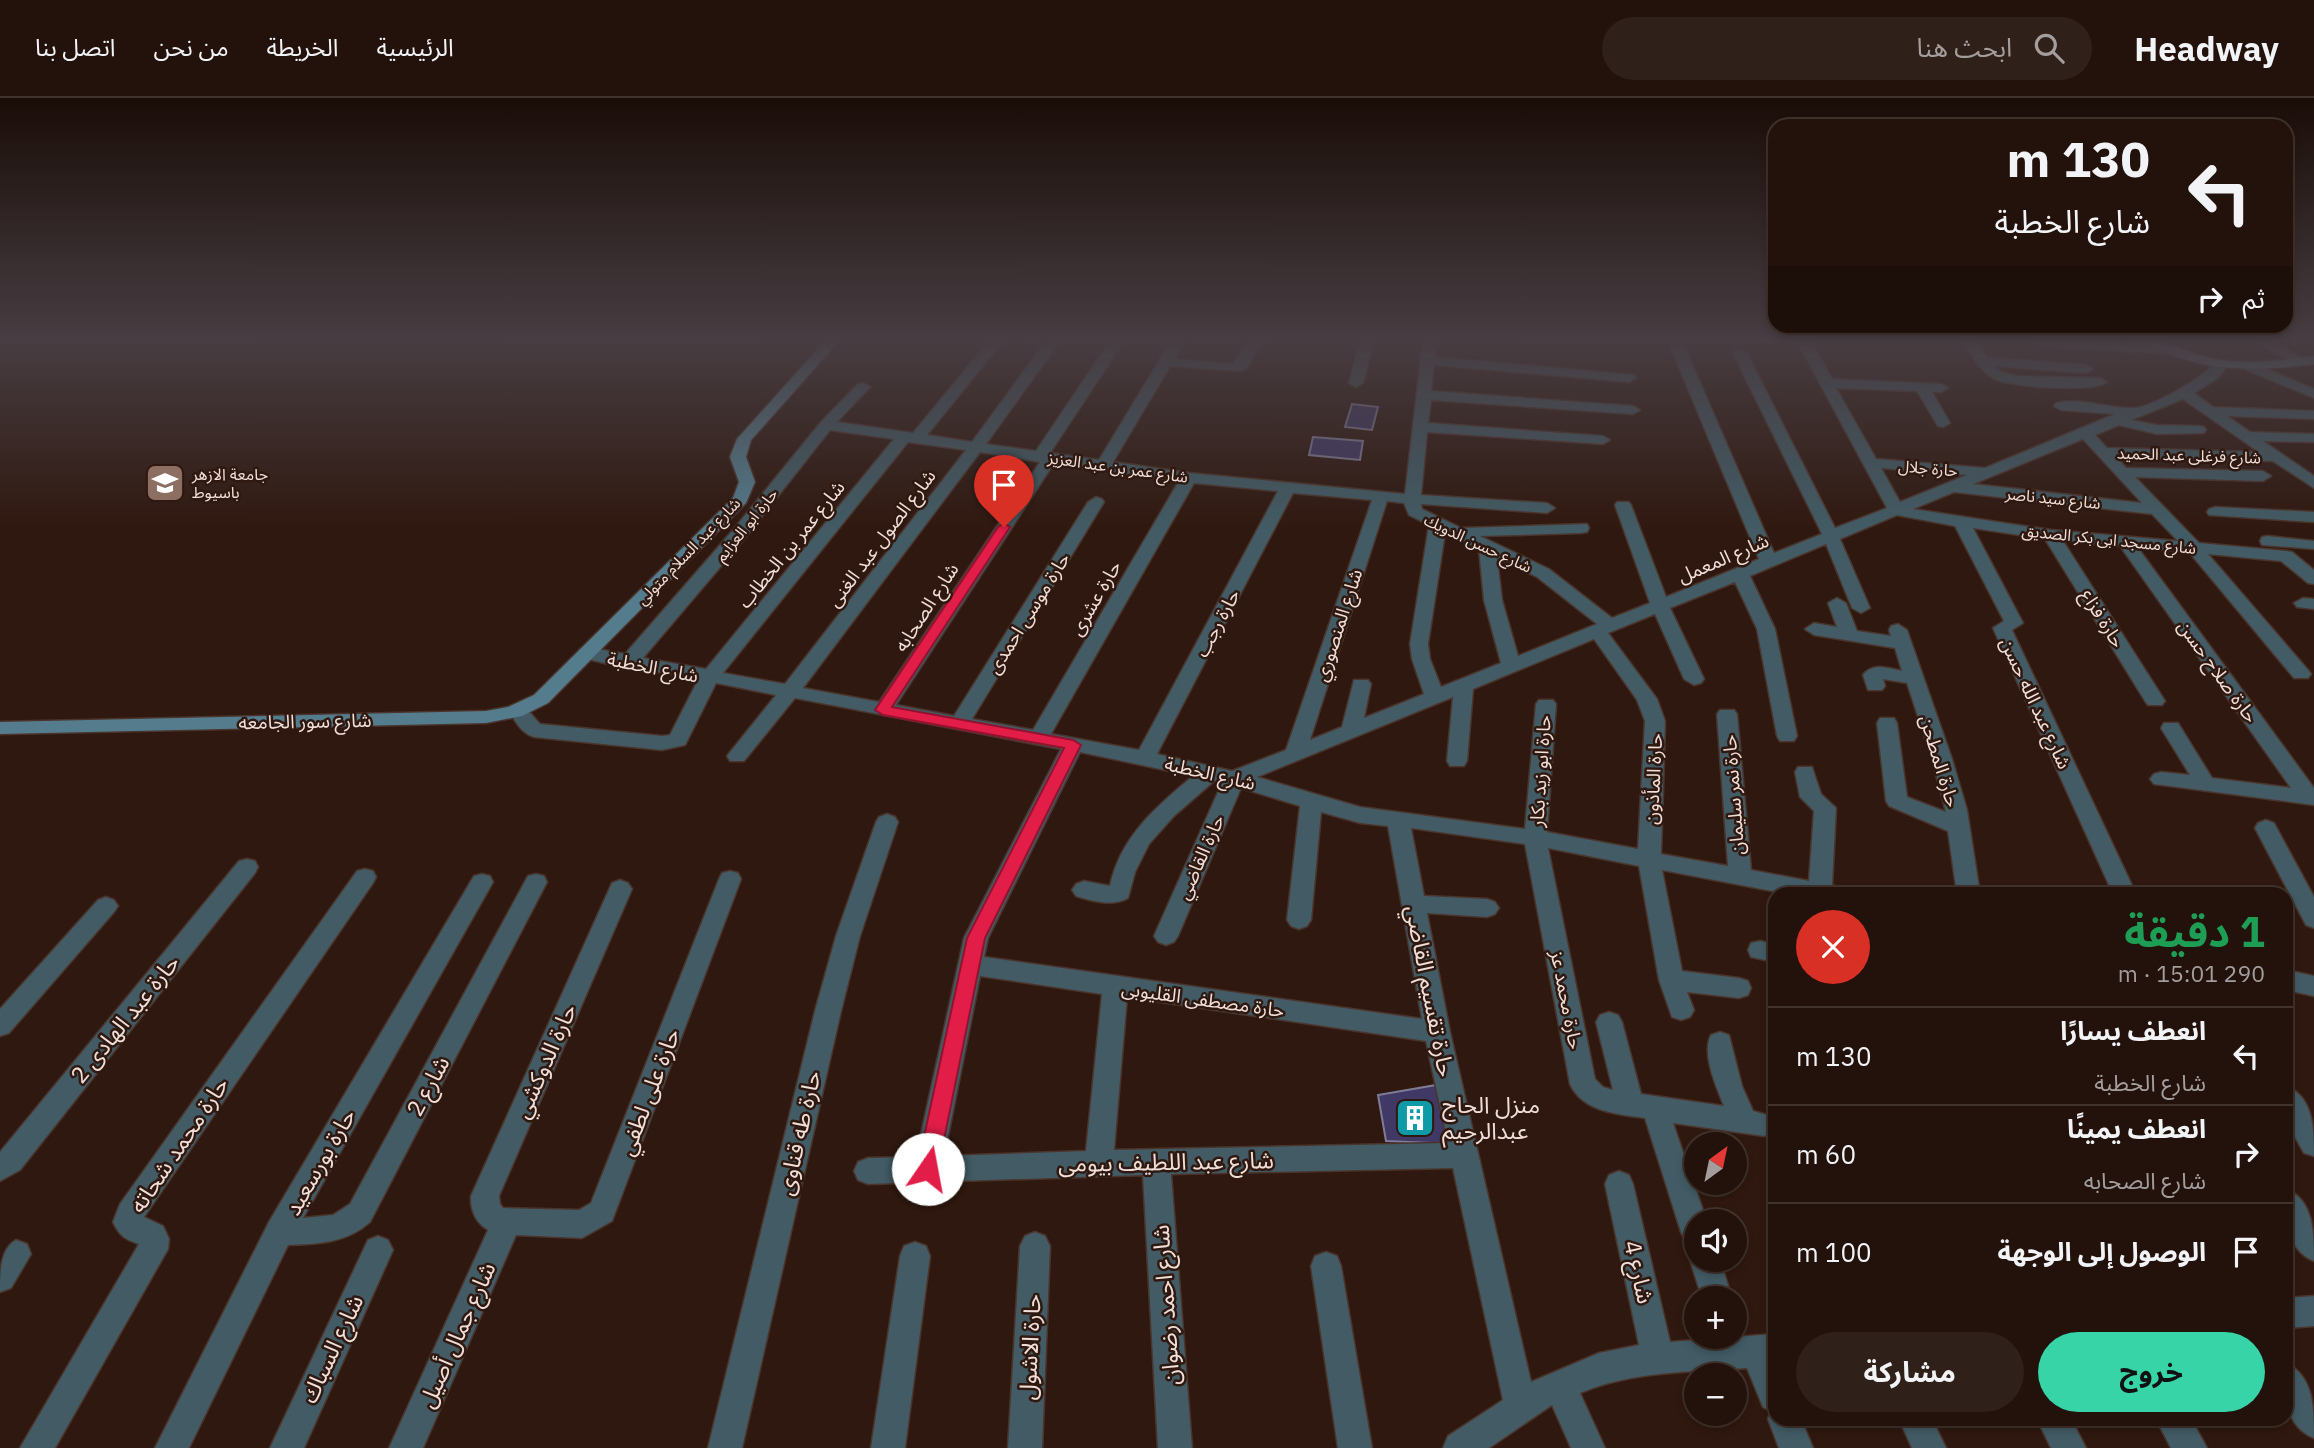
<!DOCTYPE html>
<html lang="ar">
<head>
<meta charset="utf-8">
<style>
  :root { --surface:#23120b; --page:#2f2019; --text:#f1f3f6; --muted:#a39e9d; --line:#40322c; --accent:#36d4a7 }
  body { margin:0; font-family:"IBM Plex Sans","Noto Sans Arabic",sans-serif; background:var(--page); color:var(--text); direction:rtl; height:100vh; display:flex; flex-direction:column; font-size:26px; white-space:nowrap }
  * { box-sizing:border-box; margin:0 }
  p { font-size:23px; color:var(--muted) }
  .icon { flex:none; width:38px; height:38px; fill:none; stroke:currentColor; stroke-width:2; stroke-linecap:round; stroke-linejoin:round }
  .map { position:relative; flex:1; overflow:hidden; direction:ltr }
  .side { position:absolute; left:1768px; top:789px; width:525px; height:539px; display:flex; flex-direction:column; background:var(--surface); border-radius:21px; box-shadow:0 4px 10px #0003,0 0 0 2px var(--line); direction:rtl }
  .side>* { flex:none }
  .guide { position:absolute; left:1768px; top:21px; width:525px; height:214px; border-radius:21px; box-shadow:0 4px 10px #0003,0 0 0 2px var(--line); direction:rtl; background:#23120b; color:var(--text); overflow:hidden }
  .needle { width:46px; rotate:33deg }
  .fabs { position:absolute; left:1684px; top:1034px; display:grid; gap:14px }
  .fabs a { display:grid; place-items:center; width:63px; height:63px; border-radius:50%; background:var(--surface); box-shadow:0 4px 10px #0003,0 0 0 2px var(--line); font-size:35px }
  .pin { position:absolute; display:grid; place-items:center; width:60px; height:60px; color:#fff; margin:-72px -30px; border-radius:50% 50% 50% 0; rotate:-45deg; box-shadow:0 0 7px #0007 }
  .pin .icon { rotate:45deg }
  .me { position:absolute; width:77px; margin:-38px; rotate:12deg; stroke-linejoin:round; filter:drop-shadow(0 0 5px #0008) }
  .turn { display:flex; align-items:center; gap:24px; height:147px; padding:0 28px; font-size:32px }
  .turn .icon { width:91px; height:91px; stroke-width:2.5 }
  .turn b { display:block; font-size:49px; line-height:60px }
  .then { display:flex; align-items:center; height:66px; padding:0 28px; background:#0003; gap:14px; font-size:26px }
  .round { display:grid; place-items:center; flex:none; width:74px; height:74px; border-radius:37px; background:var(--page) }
  .head { display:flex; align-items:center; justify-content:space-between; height:119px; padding:0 28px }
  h1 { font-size:42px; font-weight:700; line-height:52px; color:#1e9e55 }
  .action { display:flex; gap:14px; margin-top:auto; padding:14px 28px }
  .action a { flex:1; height:80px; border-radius:42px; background:var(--accent); color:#111; font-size:28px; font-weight:700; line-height:80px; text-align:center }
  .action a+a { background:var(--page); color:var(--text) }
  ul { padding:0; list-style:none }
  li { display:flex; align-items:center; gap:21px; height:98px; padding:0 28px; border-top:2px solid var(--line) }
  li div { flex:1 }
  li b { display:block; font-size:26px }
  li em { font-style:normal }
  header { display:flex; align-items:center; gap:42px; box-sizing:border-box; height:98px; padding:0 35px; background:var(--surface); border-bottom:2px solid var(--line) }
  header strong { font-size:33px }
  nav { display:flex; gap:38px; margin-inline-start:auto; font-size:24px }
  .search { width:490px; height:63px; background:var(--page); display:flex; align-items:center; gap:18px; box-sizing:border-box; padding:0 24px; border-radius:38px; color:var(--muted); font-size:26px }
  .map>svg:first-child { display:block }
  .building { fill:#413965; stroke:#807c97; stroke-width:2 }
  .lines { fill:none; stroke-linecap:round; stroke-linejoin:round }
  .street-casing { stroke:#4a342b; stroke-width:3 }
  .secondary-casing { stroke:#4a342b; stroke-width:3 }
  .street { fill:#425b64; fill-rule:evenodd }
  .secondary { fill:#547c8c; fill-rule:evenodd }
  .route { fill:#e11d48; stroke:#92132f; stroke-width:2 }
  .labels { text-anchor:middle; stroke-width:5; stroke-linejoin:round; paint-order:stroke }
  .far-street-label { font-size:16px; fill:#f0dfd9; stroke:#2f180f }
  .far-poi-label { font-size:16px; fill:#f0dfd9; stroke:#2f180f; text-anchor:start }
  .street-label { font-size:19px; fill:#f0dfd9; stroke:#2f180f }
  .near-street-label { font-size:23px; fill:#f0dfd9; stroke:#2f180f }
  .near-poi-label { font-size:23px; fill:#f0dfd9; stroke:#2f180f; text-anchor:start }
</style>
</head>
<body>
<header>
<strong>Headway</strong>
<div class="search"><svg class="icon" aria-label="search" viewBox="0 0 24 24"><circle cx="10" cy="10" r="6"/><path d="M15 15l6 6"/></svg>ابحث هنا</div>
<nav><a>الرئيسية</a><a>الخريطة</a><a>من نحن</a><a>اتصل بنا</a></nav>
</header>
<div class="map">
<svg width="2314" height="1350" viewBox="0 0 2314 1350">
  <rect width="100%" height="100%" fill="#2f180f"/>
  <path class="building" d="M1352,306L1378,309L1372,332L1345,329Z
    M1313,339L1363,343L1360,362L1309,357Z
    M1442,986L1454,1046L1386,1043L1378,997Z"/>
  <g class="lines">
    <g class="street-casing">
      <path id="street" d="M989,243H1003L927,337L972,344L1046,243H1060L986,346L1036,353L1110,243H1124L1050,355L1099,362L1171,243H1185L1174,261L1233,266L1248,243H1262L1247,270L1240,273L1170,268L1113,364L1189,375L1405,396L1423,243H1437L1435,259L1634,277L1636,280L1629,284L1434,267L1431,293L1633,308L1640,312L1633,316L1431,302L1428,325L1603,338L1610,342L1603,346L1427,334L1421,397L1547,405L1555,410L1547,415L1421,406L1422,411L1461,430L1587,426L1589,430L1587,434L1581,435L1480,438L1549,471L1612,520L1650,505L1615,407L1617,404H1629L1631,407L1666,499L1759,461L1668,243H1682L1774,455L1822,436L1733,255L1735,252L1740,251L1747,255L1835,430L1887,410L1797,243H1811L1832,281L1941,286L1948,290L1941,294H1932L1950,325L1943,329L1938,328L1917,293L1836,290L1876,361L1985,370L2115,316L2061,312L2054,308L2056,305C2081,299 2109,311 2133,310C2151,310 2204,279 2215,265H2225L2227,268L2218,280L2194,295L2213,309L2314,313V321L2227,318L2250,334L2314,336V344L2263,343L2314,378V390L2273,363L2116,359L2126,370L2263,373L2271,378L2263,383L2135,379L2199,445L2286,453L2292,454L2314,472V486L2308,485L2281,463L2208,456L2308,572L2311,576L2308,580H2294L2189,454L2138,450L2314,690V707L2154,686L2150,681L2154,676L2161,674L2190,677L2161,630L2164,625H2178L2212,680L2291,690L2120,448L2063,443L2165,603L2162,607H2148L2145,603L2045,441L1973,430L2023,525L2012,532L2136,796H2113L1993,530L2004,523L1955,428L1897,417L1840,441L1870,510L1861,515L1852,510L1826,446L1750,478L1775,531L1797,638L1794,643H1780L1777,638L1757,531L1735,484L1670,510L1704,581L1701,585L1694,587L1684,581L1655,516L1608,535L1657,601L1665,623L1661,756L1728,768L1717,616L1720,612H1734L1737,616L1751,772L1809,783L1814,713L1800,699L1795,674L1798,669H1812L1821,696L1836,710L1832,787L1840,790L1844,796H1788L1662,772L1682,873L1739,880L1748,883L1751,890L1748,897L1739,900L1687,894L1694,912L1690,919L1681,922L1672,919L1659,882L1639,768L1548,750L1595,981L1603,989L1613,992L1596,924L1600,917L1609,914L1618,917L1622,924L1641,996L1724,1008C1717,990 1701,956 1711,937L1720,934L1729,937L1742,988L1753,1013L1774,1019V1034L1764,1038L1673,1025L1707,1124H1696V1148L1686,1144L1681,1134L1645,1020C1617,1016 1583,1014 1570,986L1525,746L1411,730L1424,798L1487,801L1495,804L1499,810L1495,816L1487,819L1427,815L1450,934L1531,1284L1599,1255L1639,1247L1605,1086L1609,1077L1619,1073L1629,1077L1633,1086L1670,1244L1774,1236V1321H1801L1813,1350H1779L1768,1321L1771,1313L1763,1309L1747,1270C1691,1274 1632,1273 1580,1295L1605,1350H1571L1552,1307L1489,1350H1443L1448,1338L1503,1302L1453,1070L1171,1076L1192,1350H1158L1143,1077L868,1086L858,1082L854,1073L858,1064L868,1060L916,1059L964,840L1061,651L795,600L744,663H730L727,658L776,597L716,585L685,647L662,652L534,639C521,635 516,624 509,613L512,609C527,605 530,616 540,626L662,638L670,637L698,582L633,569L628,571L580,559L578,555L580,551L587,549L625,556L733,432L821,324L858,286L863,285L870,289L837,324L913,335ZM2183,301L2259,354L2107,350L2095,337L2119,327L2157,336L2204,335L2206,332L2204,329L2199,328L2157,327L2131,322ZM830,332L894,341L706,571L643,560L745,440ZM2083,341L2142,405L1973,386ZM908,344L966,352L785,586L723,575ZM980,354L1040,364L879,604L803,590ZM1054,365L1179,383L1033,632L972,621L1104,404L1102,401L1096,399L1088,404L954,618L896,607ZM1881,370L1967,377L1900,404ZM1194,385L1278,393L1139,652L1051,636ZM1954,394L2152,416L2178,443L2051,432L1913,411ZM1293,395L1372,402L1286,652L1232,673L1157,656ZM1387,403L1404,405L1409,417L1429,427L1410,546L1412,561L1424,596L1364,620L1371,586L1368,582H1354L1342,629L1310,642ZM1445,435L1479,451L1484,502L1501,565L1441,589L1430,561L1428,546ZM1497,460L1537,479L1597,526L1518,558L1502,502ZM1594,541L1637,602L1645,623L1638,751L1547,734L1556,606L1553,602H1539L1536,606L1525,731L1360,709L1257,679L1453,599L1447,663L1450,668H1464L1467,663L1473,591ZM1080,654L1193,678C1157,708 1120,739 1110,788L1084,783L1076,786L1072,792L1076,798C1092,803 1113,809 1128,800L1135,774L1149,746L1174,718L1214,683L1222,685L1154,838L1158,844L1166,847L1174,844L1178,838L1241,690L1300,708L1287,822L1291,828L1299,831L1307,828L1311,822L1321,714L1360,725L1388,728L1422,921L984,859L988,840ZM980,878L1102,896L1086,1053L944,1058ZM1127,899L1426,943L1448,1045L1114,1052Z
        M1360,243H1374L1363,285L1356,289L1349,285Z
        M1962,243H1976L1987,259L2086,267L2093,271L2086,275L1994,268L2002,274L2016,278L2100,280L2107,284C2095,295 2010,289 1994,281C1980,273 1971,256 1962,243Z
        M2021,243H2091L2170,248L2177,252L2170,256L2028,247Z
        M2255,243H2272L2308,264L2306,267H2296Z
        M2252,265L2314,291V300L2247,272L2245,269Z
        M2215,409L2314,414V424L2209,417L2207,414L2209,411Z
        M2268,438L2314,443V451L2262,447L2260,443L2262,439Z
        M1837,500L1846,505L1857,533L1891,538L1889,532L1891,528L1898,526L1907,532L1952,661L1967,712L1980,796H1957L1948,733L1889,708L1886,703L1877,625L1880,620H1894L1897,625L1907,699L1946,714L1932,661L1907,585L1883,581L1885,588L1882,592H1868L1863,577C1873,564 1888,570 1902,573L1895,550L1814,537L1805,531L1814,525L1837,529L1828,505Z
        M2303,500L2314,501V511L2297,509L2294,505Z
        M887,716L895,719L898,724L860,838L841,913L742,1350H708L815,913L836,838L876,724L879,719Z
        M2266,722L2274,725L2314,799V830L2306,827L2255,730L2258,725Z
        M247,761L255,763L258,769L255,775L20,1072L0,1083V1054L239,763Z
        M365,771L373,773L376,779L373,785L144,1119L163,1128L169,1141L168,1151L55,1350H20L139,1146C127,1142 120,1139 113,1124L120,1106L357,773Z
        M730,773L738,775L741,781L612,1123L582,1140L516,1137L423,1350H389L488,1132C476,1125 470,1112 471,1098L612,785L620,782L628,785L632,791L499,1098L500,1106L503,1110L579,1112L591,1105L719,781L722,775Z
        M482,776L490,778L493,784L303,1120L333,1117L350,1106L528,778L536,776L544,778L547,784L370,1124C347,1145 318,1146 288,1147L189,1350H155L269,1124L474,778Z
        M106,799L114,802L118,808L114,814L9,935L0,938V911L98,802Z
        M1760,843L1774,846V864L1751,859L1748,852L1751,845Z
        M2286,872L2314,878V898L2286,892Z
        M2286,988C2314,999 2314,1033 2314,1058L2304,1055L2286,1023Z
        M2286,1091C2314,1102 2314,1136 2314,1163C2286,1152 2284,1117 2286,1091Z
        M1035,1134L1045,1138L1050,1148L1042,1350H1008L1020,1148L1025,1138Z
        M378,1138L388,1142L393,1152L304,1350H270L368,1142Z
        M16,1142L27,1146L31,1156L11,1190L0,1194C0,1174 0,1151 16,1142Z
        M915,1144L926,1148L930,1158L905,1350H871L900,1158L904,1148Z
        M1696,1151V1162H1720L1732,1200H1702L1690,1162Z
        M1326,1154L1337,1158L1341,1168L1372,1350H1338L1311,1168L1315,1158Z
        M2314,1198V1228L2286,1230V1200Z
        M2286,1265C2314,1278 2314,1311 2314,1340C2284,1328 2283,1293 2286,1265Z
        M1899,1321H1932L1946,1350H1912Z
        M2037,1321H2071L2086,1350H2051Z
        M2156,1321H2191L2207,1350H2171Z"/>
    </g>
    <g class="secondary-casing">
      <path id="secondary" d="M825,243H839L751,342L746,359L755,384L746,405L548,605L522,618L486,625L0,636V624L486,613L508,609L534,597L733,400L739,384L730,359L737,341Z
        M2146,243C2171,243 2191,257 2215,261C2248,267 2281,262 2314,258V266C2266,272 2222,275 2175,258C2165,254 2154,250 2146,243Z"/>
    </g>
    <use href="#street" class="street"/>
    <use href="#secondary" class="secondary"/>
  </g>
  <linearGradient id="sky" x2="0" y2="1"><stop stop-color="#1a0d08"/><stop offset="0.56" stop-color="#473d42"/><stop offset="1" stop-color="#473d42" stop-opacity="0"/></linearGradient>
  <rect width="2314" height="432" fill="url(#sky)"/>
  <path class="route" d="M1004,425L1010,429L892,609L1073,642L1081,647L985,840L938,1071L935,1078L928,1081L920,1078L917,1071L967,840L1064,650L883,617L875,612L998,429Z"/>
  <defs>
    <g id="university-square" transform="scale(2.0125)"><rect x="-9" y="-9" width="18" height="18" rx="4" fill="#8d6e63" stroke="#2f180f"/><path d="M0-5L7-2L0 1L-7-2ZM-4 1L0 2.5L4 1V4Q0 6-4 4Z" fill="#fff"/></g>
    <g id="building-square" transform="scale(2.0125)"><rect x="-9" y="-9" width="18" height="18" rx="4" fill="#0f9aa8" stroke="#2f180f"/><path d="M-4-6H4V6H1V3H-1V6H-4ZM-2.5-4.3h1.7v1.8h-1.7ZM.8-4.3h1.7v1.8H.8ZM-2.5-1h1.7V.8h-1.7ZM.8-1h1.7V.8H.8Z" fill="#fff"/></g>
  </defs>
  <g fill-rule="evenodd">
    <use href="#university-square" x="165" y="385"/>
    <use href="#building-square" x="1415" y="1020"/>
  </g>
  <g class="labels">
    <g class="far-street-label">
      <text transform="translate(2189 357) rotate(2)" y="6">شارع فرغلى عبد الحميد</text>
      <text transform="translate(1118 369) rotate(8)" y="6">شارع عمر بن عبد العزيز</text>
      <text transform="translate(1928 370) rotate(5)" y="6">حارة جلال</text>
      <text transform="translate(2053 400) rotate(6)" y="6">شارع سيد ناصر</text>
      <text transform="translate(746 427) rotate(-51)" y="6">حارة ابو العزايم</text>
      <text transform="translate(2109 441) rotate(6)" y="6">شارع مسجد ابى بكر الصديق</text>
      <text transform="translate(1478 445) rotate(25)" y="6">شارع حسن الدويك</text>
      <text transform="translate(688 453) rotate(-46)" y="6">شارع عبد السلام متولي</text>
    </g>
    <g class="far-poi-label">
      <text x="192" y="382">جامعة الازهر<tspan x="192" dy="18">باسيوط</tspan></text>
    </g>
    <g class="street-label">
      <text transform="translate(881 440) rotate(-53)" y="7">شارع الصول عبد الغنى</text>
      <text transform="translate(791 446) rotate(-51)" y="7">شارع عمر بن الخطاب</text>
      <text transform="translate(1723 460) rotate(-23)" y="7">شارع المعمل</text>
      <text transform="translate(1095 500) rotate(-60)" y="7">حارة عشرى</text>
      <text transform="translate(926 509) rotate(-57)" y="7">شارع الصحابه</text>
      <text transform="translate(1028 515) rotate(-58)" y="7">حارة موسى احمدى</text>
      <text transform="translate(2103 520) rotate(58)" y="7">حارة فزاع</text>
      <text transform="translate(1217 525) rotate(-62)" y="7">حارة رجب</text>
      <text transform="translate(1338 527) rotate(-72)" y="7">شارع المنصوري</text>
      <text transform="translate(653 569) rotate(11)" y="7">شارع الخطبة</text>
      <text transform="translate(2218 573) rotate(54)" y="7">حارة صلاح حسن</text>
      <text transform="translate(2036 605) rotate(65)" y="7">شارع عبد الله حسن</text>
      <text transform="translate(305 623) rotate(-1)" y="7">شارع سور الجامعه</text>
      <text transform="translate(1940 663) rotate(73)" y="7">حارة المطحن</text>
      <text transform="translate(1540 673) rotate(-86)" y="7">حارة ابو زيد بكار</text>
      <text transform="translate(1210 675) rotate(13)" y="7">شارع الخطبة</text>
      <text transform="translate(1653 681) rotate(-87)" y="7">حارة المأذون</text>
      <text transform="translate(1733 697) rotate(-94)" y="7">حارة نمر سليمان</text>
      <text transform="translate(1200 759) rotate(-66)" y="7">حارة القاضي</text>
      <text transform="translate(1203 901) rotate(8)" y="7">حارة مصطفى القليوبى</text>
      <text transform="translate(1567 902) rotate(79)" y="7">حارة محمد عز</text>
    </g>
    <g class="near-street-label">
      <text transform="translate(1430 893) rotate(79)" y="8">حارة تقسيم القاضي</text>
      <text transform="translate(125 921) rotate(-51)" y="8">حارة عبد الهادى 2</text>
      <text transform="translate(545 963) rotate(-66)" y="8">حارة الدوكشي</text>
      <text transform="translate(428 988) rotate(-62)" y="8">شارع 2</text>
      <text transform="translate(649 994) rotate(-69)" y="8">حارة على لطفي</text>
      <text transform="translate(799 1035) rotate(-77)" y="8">حارة طه قناوى</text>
      <text transform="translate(179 1047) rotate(-56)" y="8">حارة محمد شحاته</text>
      <text transform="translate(320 1064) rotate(-60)" y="8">حارة بورسعيد</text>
      <text transform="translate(1166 1064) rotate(-1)" y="8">شارع عبد اللطيف بيومى</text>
      <text transform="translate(1639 1174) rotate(77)" y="8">شارع 4</text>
      <text transform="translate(1166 1207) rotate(-94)" y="8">شارع احمد رضوان</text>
      <text transform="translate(457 1237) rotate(-66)" y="8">شارع جمال أصيل</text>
      <text transform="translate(1030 1249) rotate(-87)" y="8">حارة الاشول</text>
      <text transform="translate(332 1251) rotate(-65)" y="8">شارع السباك</text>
    </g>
    <g class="near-poi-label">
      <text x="1442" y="1015">منزل الحاج<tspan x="1442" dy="26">عبدالرحيم</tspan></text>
    </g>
  </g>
</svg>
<div class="fabs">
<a><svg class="needle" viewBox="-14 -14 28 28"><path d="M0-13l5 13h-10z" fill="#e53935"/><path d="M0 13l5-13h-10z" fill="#a39e9d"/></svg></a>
<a><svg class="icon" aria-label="sound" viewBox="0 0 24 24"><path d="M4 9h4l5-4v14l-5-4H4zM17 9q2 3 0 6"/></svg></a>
<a>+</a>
<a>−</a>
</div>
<div class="pin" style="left:1004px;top:429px;background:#d93025"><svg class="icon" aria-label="arrive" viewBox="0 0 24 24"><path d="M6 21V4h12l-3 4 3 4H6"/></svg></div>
<svg class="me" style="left:928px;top:1071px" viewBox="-20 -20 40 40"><circle r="19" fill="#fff"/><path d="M0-13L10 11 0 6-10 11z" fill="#e11d48"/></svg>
<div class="guide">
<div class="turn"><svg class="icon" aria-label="left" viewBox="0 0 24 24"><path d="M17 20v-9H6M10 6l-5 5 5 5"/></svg><div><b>130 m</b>شارع الخطبة</div></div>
<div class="then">ثم<svg class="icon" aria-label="right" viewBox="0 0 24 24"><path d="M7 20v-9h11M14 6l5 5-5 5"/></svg></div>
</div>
<section class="side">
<div class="head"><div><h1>1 دقيقة</h1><p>290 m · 15:01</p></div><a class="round" style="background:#d93025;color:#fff"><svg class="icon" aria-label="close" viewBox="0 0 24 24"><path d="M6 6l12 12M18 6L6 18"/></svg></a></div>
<ul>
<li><svg class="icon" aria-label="left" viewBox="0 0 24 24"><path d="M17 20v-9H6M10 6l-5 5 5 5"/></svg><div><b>انعطف يسارًا</b><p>شارع الخطبة</p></div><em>130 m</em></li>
<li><svg class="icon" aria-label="right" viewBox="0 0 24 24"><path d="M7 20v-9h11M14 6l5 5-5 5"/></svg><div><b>انعطف يمينًا</b><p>شارع الصحابه</p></div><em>60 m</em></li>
<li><svg class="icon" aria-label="arrive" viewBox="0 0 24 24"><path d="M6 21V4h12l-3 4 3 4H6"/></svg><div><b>الوصول إلى الوجهة</b></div><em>100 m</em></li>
</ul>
<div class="action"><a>خروج</a><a>مشاركة</a></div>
</section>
</div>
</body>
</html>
